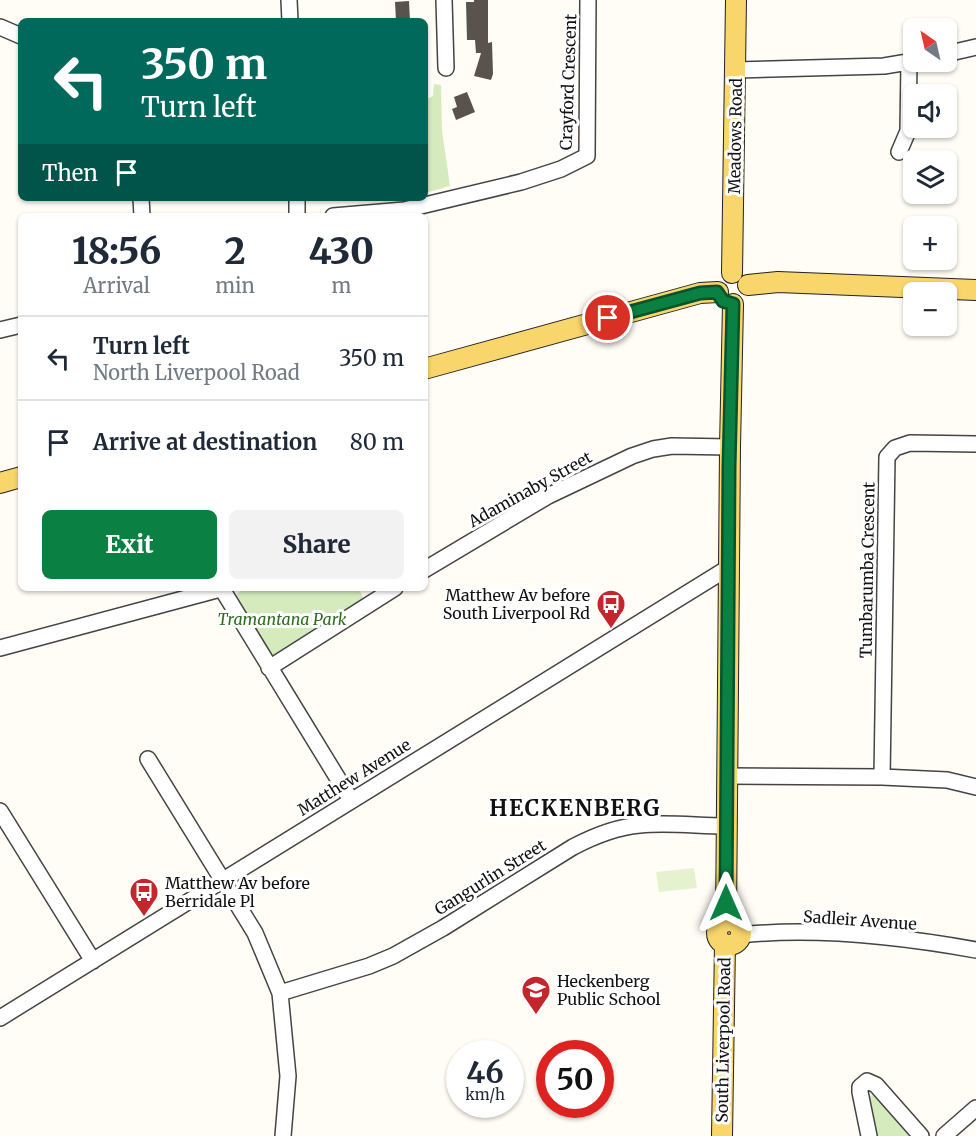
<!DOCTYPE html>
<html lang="en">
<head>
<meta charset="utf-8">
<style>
  :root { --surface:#fff; --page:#f2f2f3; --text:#1f2937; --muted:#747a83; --line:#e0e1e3; --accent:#0b8043 }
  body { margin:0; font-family:Merriweather,serif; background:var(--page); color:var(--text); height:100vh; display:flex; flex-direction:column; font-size:22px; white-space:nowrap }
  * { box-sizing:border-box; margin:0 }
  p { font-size:20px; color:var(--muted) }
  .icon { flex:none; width:33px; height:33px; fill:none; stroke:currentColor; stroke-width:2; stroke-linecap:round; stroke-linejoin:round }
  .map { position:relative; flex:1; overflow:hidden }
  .details { position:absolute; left:18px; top:213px; width:410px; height:378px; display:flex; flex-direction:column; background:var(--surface); border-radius:9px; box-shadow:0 2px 4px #0004 }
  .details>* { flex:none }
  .guide { position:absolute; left:18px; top:18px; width:410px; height:183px; border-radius:9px; box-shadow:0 2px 4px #0004; background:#00695c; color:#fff; overflow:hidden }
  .needle { width:39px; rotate:326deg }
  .fabs { position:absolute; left:903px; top:18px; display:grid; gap:12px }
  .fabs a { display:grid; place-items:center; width:54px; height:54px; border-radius:9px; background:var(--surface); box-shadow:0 2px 4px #0004; font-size:30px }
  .speed { position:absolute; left:446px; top:1040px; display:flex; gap:12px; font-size:30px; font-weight:700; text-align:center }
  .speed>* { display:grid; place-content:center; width:78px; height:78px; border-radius:50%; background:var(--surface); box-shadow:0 2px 4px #0004; line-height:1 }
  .speed small { font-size:15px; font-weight:400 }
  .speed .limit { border:9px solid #d22; background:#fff; color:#111 }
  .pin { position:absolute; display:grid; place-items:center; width:51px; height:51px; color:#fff; margin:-26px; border:3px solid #fff; border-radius:50%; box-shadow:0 2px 6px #0007 }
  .me { position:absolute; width:66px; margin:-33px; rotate:0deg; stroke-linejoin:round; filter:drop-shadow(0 0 4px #0008) }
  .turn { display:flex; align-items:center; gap:21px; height:126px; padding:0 24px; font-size:27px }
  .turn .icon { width:78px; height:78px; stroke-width:2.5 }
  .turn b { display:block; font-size:42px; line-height:51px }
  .then { display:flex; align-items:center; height:57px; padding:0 24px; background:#0003; gap:12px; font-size:22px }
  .eta { display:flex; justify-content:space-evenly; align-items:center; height:102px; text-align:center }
  .eta b { font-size:36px; font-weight:800; line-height:42px }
  .button { display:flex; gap:12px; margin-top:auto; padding:12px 24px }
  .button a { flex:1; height:69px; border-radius:9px; background:var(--accent); color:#fff; font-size:24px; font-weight:800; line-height:69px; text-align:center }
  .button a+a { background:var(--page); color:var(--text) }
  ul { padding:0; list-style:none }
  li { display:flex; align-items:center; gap:18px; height:84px; padding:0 24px; border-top:2px solid var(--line) }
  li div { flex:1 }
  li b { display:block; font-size:22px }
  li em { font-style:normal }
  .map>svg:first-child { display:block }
  .green { fill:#d5ebbd }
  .pitch { fill:#e6f2cf }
  .building { fill:#5a524d }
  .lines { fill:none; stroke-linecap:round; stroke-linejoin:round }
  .minor-casing { stroke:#444; stroke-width:18 }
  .major-casing { stroke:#222; stroke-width:22 }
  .minor { stroke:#fff; stroke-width:15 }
  .major { stroke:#f9d66b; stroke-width:20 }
  .route-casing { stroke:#07532c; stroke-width:15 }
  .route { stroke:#0b8043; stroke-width:10 }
  .labels { text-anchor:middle; stroke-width:6; stroke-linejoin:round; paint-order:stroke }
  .street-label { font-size:16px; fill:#111; stroke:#fff }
  .poi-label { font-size:16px; fill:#111; stroke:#fff; text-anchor:start }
  .park-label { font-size:16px; font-style:italic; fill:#2f6b1f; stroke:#fff }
  .district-label { font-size:22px; font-weight:bold; letter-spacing:1.5px; fill:#111; stroke:#fff }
</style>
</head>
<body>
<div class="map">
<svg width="976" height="1136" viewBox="0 0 976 1136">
  <rect width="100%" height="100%" fill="#fffdf5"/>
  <path class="green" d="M434,84L441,85L442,131L450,186L425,193V100L433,96Z
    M244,588H359L363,598L359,606L280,655H273L265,650L235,599L237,594Z
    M874,1095H876L912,1136H875L868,1096Z"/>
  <path class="pitch" d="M694,868L697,888L659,892L656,872Z"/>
  <path class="building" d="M474,0H488V43L492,42L493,74L491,80L474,76L481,53H476L475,40H467L466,2H474Z
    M409,1L410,21H396L395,2Z
    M467,92L475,112L456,120L452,109L457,107L454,97Z"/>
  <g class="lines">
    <g class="minor-casing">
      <path id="minor" d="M289,0L290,21
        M444,0L446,68
        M0,27L21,36
        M946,54L976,47
        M736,70L884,66L914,61
        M899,152L908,131L909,62
        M141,198L142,216
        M297,198V216
        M333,216L404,210L521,182L561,169L587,156L588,0
        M0,330L21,325
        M424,570L548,496L632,456L653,449L672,446L730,447
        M222,589L351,800
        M0,648L224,588
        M269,668L395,588
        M148,759L255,933L280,993L288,1076L283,1136
        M727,776L882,777L947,780L976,787
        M882,777L887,457L895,448L910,443L976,444
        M0,811L93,961
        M741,935C815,927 903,937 976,950
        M280,993L369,966L393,956L443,928L573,847C594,836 616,827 640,825C668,822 698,826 726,826
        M0,1018L728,568
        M869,1136L860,1092V1087L867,1081L876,1085L921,1136
        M944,1136L976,1108"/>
    </g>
    <g class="major-casing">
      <path id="major" d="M732,273L736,0
        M748,285L778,282L976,290
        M424,369L700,293L718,292
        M0,483L21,477
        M717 933a12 12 0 1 1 24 0a12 12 0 1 1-24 0Z
        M726,922L730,447L733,304
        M722,1136L725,944"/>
    </g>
    <use href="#minor" class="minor"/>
    <use href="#major" class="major"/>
  </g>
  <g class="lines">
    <g class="route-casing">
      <path id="route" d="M608,318L700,293L717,292L723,301L733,304L729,467L726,903"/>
    </g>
    <use href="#route" class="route"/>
  </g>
  <defs>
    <g id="bus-pin" transform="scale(1.5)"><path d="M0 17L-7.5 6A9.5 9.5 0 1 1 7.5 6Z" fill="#c4262e" stroke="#fff"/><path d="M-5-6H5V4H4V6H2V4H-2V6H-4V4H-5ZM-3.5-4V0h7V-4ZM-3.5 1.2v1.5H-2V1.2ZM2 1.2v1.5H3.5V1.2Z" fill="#fff"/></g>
    <g id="school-pin" transform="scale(1.5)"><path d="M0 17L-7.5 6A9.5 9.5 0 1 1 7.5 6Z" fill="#c4262e" stroke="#fff"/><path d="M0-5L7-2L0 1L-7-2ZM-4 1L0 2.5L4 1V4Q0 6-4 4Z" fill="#fff"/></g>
  </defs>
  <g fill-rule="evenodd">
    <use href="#bus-pin" x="611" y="604"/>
    <use href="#bus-pin" x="144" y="892"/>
    <use href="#school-pin" x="536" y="990"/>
  </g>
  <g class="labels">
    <g class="street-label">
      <text transform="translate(568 82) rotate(-88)" y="6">Crayford Crescent</text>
      <text transform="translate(735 136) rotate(-89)" y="6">Meadows Road</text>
      <text transform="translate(530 489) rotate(-29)" y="6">Adaminaby Street</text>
      <text transform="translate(867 570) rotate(-89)" y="6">Tumbarumba Crescent</text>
      <text transform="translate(354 777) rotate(-32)" y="6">Matthew Avenue</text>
      <text transform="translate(490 877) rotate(-32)" y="6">Gangurlin Street</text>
      <text transform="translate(860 920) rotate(4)" y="6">Sadleir Avenue</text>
      <text transform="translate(723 1040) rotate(-89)" y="6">South Liverpool Road</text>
    </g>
    <g class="poi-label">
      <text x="590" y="601" text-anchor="end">Matthew Av before<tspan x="590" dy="18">South Liverpool Rd</tspan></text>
      <text x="165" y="889">Matthew Av before<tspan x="165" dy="18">Berridale Pl</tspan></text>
      <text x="557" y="987">Heckenberg<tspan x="557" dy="18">Public School</tspan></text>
    </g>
    <g class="park-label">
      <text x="282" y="625">Tramantana Park</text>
    </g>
    <g class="district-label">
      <text x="575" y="816">HECKENBERG</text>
    </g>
  </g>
</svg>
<div class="fabs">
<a><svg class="needle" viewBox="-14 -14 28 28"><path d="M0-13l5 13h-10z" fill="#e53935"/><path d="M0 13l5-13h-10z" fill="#747a83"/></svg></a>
<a><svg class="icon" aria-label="sound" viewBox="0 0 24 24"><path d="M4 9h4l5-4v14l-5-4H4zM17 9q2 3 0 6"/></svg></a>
<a><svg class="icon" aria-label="layers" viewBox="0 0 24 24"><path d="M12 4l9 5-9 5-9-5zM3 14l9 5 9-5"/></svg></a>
<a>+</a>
<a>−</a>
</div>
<div class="speed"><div>46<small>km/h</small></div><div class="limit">50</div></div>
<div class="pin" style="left:608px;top:318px;background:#d93025"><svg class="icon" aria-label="arrive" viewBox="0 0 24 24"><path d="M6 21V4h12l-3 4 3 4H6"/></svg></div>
<svg class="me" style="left:726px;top:903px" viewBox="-20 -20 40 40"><path d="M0-17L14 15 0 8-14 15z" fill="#0b8043" stroke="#fff" stroke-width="4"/></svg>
<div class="guide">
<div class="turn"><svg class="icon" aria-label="left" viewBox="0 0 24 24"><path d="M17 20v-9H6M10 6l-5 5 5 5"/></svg><div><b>350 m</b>Turn left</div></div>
<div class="then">Then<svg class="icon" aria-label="arrive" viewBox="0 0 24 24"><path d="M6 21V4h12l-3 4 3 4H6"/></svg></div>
</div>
<section class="details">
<div class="eta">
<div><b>18:56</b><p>Arrival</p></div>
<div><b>2</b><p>min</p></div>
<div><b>430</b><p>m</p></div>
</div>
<ul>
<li><svg class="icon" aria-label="left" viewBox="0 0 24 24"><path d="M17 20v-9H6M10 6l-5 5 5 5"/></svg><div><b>Turn left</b><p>North Liverpool Road</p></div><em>350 m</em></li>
<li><svg class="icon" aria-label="arrive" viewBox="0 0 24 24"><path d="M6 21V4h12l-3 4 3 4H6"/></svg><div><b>Arrive at destination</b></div><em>80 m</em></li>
</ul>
<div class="button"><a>Exit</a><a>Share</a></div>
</section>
</div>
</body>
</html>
